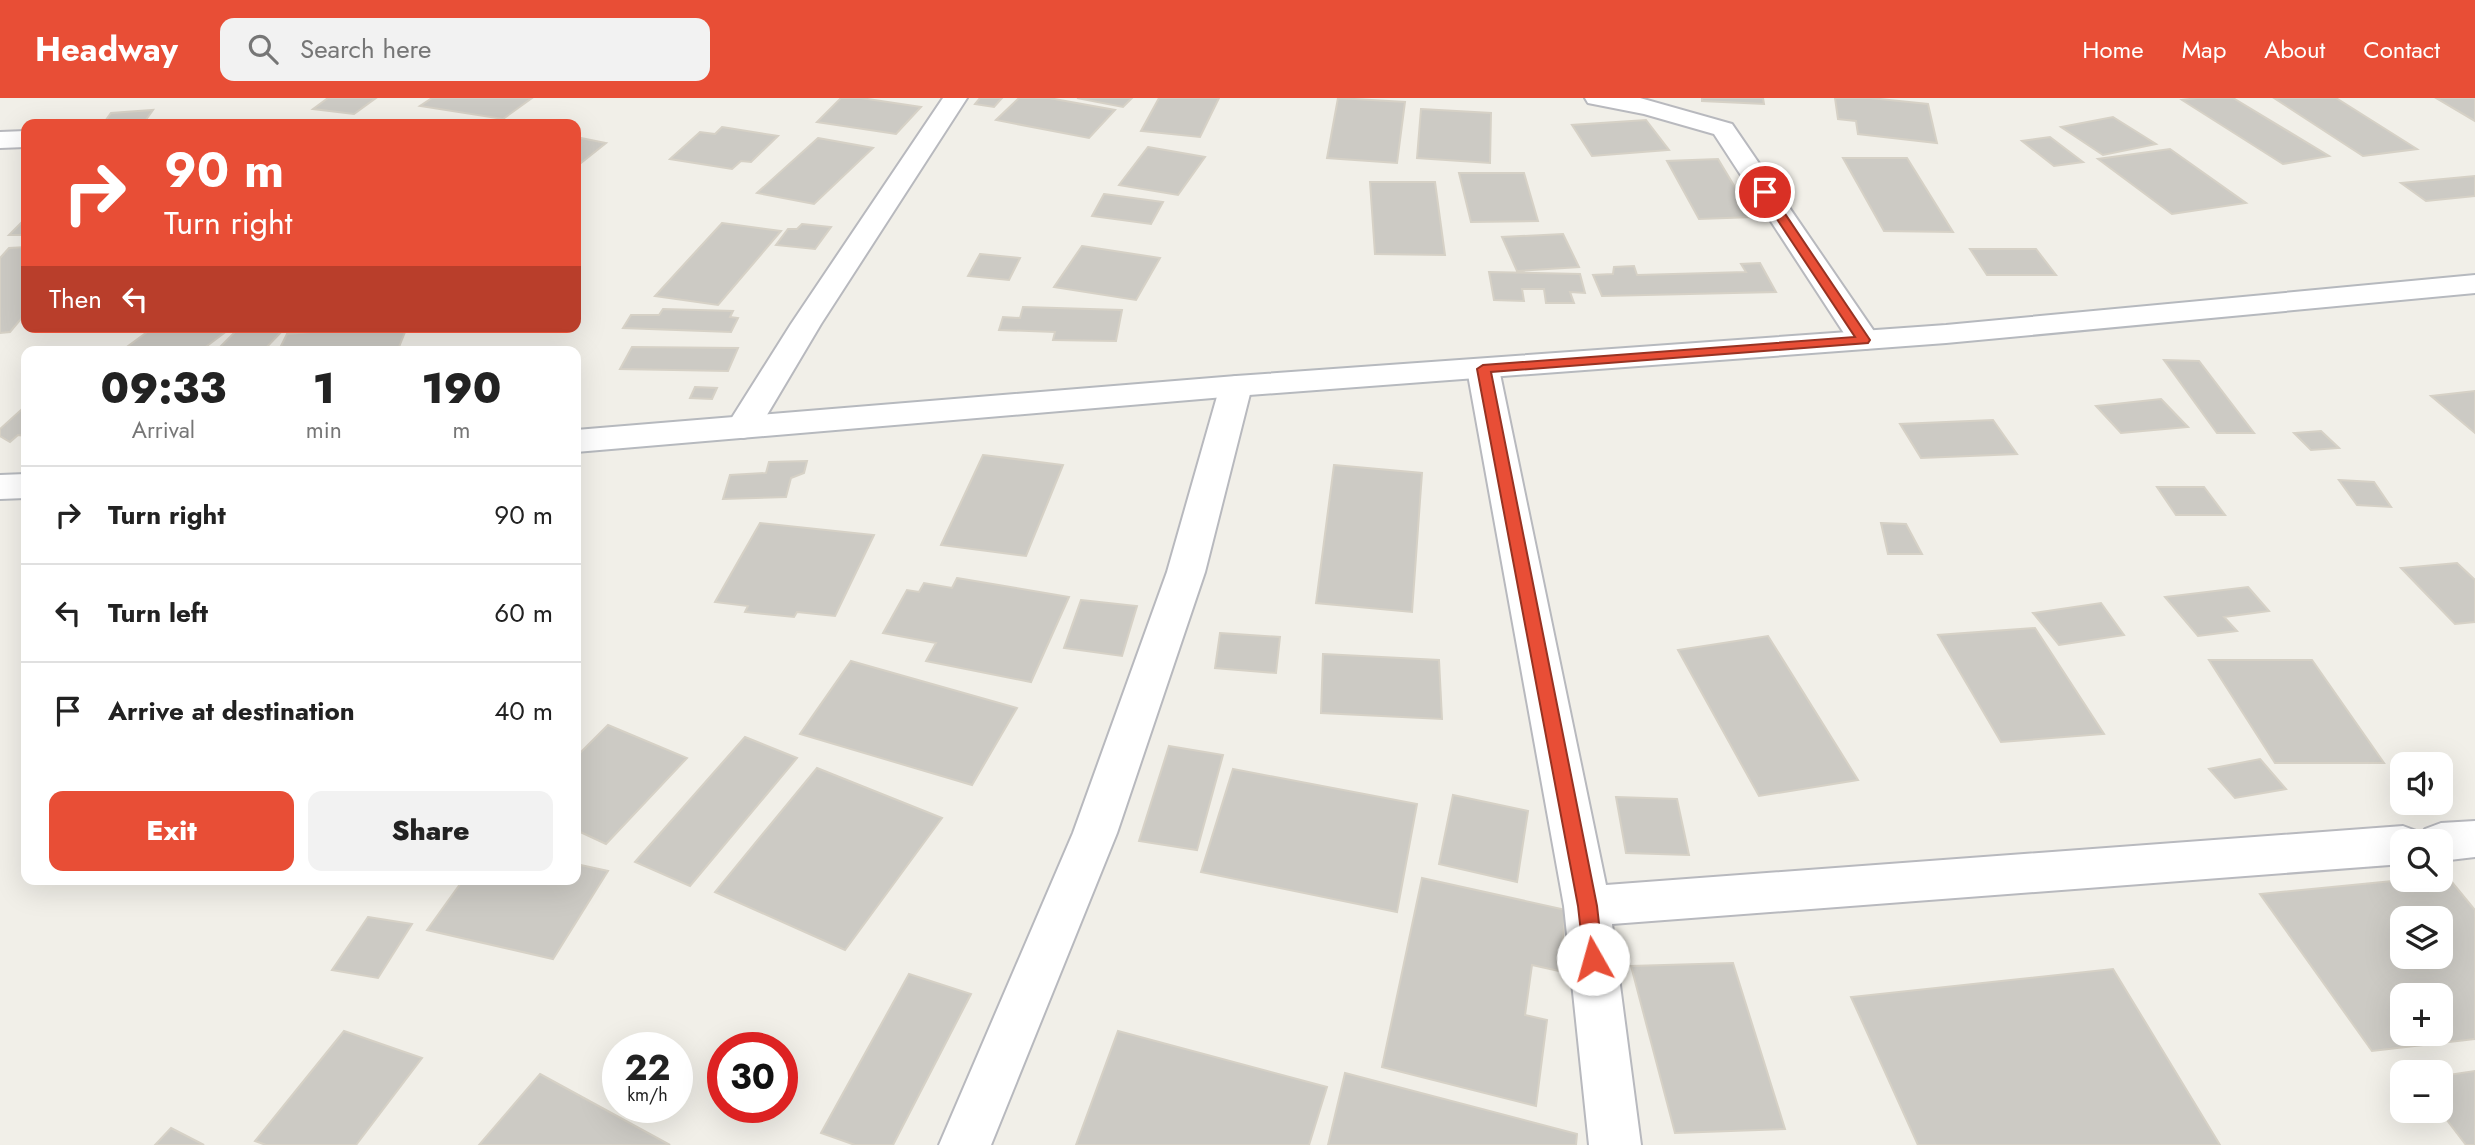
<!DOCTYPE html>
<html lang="en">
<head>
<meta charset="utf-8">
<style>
  :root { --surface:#fff; --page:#f2f2f2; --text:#222; --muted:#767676; --line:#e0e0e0; --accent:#e84e36 }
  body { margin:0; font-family:Jost,sans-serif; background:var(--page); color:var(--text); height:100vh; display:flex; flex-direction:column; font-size:26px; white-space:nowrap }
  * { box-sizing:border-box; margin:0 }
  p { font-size:23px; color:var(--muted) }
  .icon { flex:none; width:38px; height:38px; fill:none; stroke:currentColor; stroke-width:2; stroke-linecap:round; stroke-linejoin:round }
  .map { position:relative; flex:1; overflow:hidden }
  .side { position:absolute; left:21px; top:248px; width:560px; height:539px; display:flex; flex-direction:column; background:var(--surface); border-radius:14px; box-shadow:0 7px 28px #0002 }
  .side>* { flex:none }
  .top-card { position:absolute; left:21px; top:21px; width:560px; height:214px; border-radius:14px; box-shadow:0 7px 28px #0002; background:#e84e36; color:#fff; overflow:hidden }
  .fabs { position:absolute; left:2390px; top:654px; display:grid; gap:14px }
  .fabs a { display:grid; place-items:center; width:63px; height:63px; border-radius:14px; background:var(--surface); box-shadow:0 7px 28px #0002; font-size:35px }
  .speed { position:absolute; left:602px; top:934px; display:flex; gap:14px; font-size:35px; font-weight:700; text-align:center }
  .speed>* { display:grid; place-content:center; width:91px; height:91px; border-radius:50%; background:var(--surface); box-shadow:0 7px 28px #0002; line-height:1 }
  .speed small { font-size:18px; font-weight:400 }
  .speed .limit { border:10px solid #d22; background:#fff; color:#111 }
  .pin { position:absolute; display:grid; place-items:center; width:60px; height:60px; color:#fff; margin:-30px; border:4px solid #fff; border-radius:50%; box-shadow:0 2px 7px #0007 }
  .me { position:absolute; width:77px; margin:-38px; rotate:353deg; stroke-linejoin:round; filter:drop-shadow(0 0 5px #0008) }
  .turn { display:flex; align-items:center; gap:24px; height:147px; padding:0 28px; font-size:32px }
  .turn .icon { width:91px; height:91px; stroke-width:2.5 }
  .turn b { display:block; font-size:49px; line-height:60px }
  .then { display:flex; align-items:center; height:66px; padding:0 28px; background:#0003; gap:14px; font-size:26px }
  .eta { display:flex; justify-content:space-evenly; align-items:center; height:119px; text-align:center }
  .eta b { font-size:42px; font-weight:800; line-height:49px }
  .action { display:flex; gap:14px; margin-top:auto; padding:14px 28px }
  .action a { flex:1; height:80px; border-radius:14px; background:var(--accent); color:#fff; font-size:28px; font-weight:800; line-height:80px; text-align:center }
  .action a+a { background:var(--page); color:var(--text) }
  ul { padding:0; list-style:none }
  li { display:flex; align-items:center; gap:21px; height:98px; padding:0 28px; border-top:2px solid var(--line) }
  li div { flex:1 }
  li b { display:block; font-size:26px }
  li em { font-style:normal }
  header { display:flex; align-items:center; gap:42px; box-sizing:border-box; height:98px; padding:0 35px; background:var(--accent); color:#fff }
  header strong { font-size:33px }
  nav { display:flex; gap:38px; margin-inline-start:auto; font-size:24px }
  .search { width:490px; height:63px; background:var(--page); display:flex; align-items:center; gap:18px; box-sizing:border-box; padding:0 24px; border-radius:14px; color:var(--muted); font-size:26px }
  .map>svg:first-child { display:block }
  .building { fill:#cccac4; stroke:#d6d1c6; stroke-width:2; fill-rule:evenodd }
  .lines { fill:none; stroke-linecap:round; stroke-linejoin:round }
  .street-casing { stroke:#b8b9be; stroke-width:4 }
  .secondary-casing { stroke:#b6b9be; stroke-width:4 }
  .street { fill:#fff; fill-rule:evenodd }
  .secondary { fill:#fff; fill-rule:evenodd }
  .route { fill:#e84e36; stroke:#973323; stroke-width:2 }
</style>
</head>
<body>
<header>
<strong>Headway</strong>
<div class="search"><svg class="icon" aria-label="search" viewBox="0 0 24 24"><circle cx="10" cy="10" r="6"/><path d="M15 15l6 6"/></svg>Search here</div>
<nav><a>Home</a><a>Map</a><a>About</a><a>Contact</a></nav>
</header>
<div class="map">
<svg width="2475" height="1047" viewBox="0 0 2475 1047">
  <rect width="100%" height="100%" fill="#f1efe8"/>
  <path class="building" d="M328,0H376L354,16L313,11Z
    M432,0H532L503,21L420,8Z
    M841,0H861L921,9L896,36L817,24Z
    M980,0H1002L994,9L975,6Z
    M1019,0H1049L1115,12L1089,40L996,22Z
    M1077,0H1132L1123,9Z
    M1159,0H1219L1200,39L1141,33Z
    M1338,0L1405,4L1397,65L1327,60Z
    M1702,0H1763L1764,6L1702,3Z
    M1835,0H1870L1928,6L1937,45L1858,36L1856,23L1838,21Z
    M2197,0H2233L2329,58L2283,66L2182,2Z
    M2274,0H2336L2417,51L2363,58Z
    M2436,0H2475V23Z
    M1421,11L1491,15L1490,65L1417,60Z
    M153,12L143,26H103L111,15Z
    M2113,19L2156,46L2103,57L2061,29Z
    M1646,22L1669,52L1592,58L1572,27Z
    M722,29L778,38L751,64L741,63L732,71L670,61L700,34L715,36Z
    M576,39L606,45L576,69Z
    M2050,39L2083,64L2054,68L2022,43Z
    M818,40L873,50L814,106L757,95Z
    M1148,49L1205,59L1178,97L1119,87Z
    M2170,51L2246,105L2172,116L2098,61Z
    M1843,60H1907L1953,134L1884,133Z
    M1718,61L1753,119L1699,121L1667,63Z
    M1459,75H1524L1538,123L1471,124Z
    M2475,78V98L2426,103L2401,85Z
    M1370,84H1435L1445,157L1375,156Z
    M1104,96L1163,104L1151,126L1092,118Z
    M26,120V137H9Z
    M722,125L781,133L718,207L655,198Z
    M802,126L831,129L815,151L776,147L788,131H797Z
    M1563,136L1579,169L1517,173L1502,139Z
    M1082,148L1160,160L1136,202L1054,189Z
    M26,149V215L10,234L0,235V160L9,150Z
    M1970,151H2036L2056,177H1987Z
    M980,156L1020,160L1009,182L968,178Z
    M1760,165L1776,194L1602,198L1593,177L1613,176L1614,169L1634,168L1637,177L1746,174L1741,166Z
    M1489,174L1580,176L1585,195L1570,194L1574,205H1546L1544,191H1522L1524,203L1494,202Z
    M1023,209L1122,212L1116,243L1053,242L1055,234L999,232L1003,219L1020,220Z
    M663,211L733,213L730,219L738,220L731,234L623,230L631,217H659Z
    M154,229H232L199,254H120Z
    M240,229H286L262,254H215Z
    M366,229H407L397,254H278L287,236Z
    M632,249L738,250L728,273L620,271Z
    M2164,262L2199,263L2254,335H2217Z
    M695,289L717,290L712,301L690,300Z
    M2475,293V335L2431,298Z
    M2161,301L2188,329L2121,335L2096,308Z
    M22,311L26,312V338L18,337L10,344L0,338V331Z
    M1993,322L2017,356L1921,360L1900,326Z
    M2321,333L2339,350L2311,352L2294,335Z
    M983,357L1063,367L1026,458L941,447Z
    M807,363L804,375L791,380L786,399L723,401L730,377L766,375L769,364Z
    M1334,367L1422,375L1412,514L1316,505Z
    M2339,382L2374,384L2391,409L2357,407Z
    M2157,389H2204L2225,417H2176Z
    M760,425L874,437L835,518L797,514L794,519L745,514L748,508L715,504Z
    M1881,425L1906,426L1922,456H1888Z
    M2457,465L2475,482V524L2455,526L2401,470Z
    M957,480L1069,499L1031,584L926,563L936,545L883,535L907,492L919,494L924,485L952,490Z
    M2248,489L2269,513L2224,519L2237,533L2198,538L2165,499Z
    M1081,502L1137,508L1122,558L1064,550Z
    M2101,505L2124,537L2059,547L2033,515Z
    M2035,530L2104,636L2001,644L1938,537Z
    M1220,535L1280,539L1276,575L1215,570Z
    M1768,538L1858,682L1759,698L1678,552Z
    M1323,556L1439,562L1442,621L1321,615Z
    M2209,562H2312L2384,665H2275Z
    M851,563L1017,610L972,687L800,636Z
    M608,627L687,660L606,746L576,732V659Z
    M745,639L797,660L690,788L635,764Z
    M1169,648L1223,657L1197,752L1139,743Z
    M2260,661L2286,691L2235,700L2209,671Z
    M817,670L942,720L845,852L715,794Z
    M1233,671L1417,706L1397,814L1201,774Z
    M1453,697L1528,713L1517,784L1439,766Z
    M1616,699L1677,701L1689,757L1626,755Z
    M576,766L608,773L553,861L427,832L463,782H576Z
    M2441,778H2447L2475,812V941L2372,953L2260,796L2403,782H2441ZM2403,821H2441V859H2403ZM2403,898H2441V936H2403Z
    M1422,780L1566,812L1559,873L1532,867L1525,917L1547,922L1536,1008L1382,969Z
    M368,819L412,826L378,880L332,872Z
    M1733,865L1785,1031L1675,1035L1631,868Z
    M2113,871L2220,1047H1918L1851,899Z
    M909,876L971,896L893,1047H855L821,1035Z
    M344,933L422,960L356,1047H266L255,1043Z
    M1118,933L1327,989L1309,1047H1076Z
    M2475,973V1047H2466L2440,1013L2441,978Z
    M1345,975L1577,1036L1576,1047H1328Z
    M540,976L670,1047H479Z
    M171,1030L204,1047H155Z"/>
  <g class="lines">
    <g class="street-casing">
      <path id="street" d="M943,0H967L821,226L755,337L743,340L731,337L726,329L791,226Z
        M1585,0H1640L1732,26L1880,242L1875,249L1864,251L1853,249L1714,36L1644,16L1588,5Z
        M26,33V49L0,50V34Z
        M1483,261L1494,264L1499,271L1606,787L2403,728L2419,734L2421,739L2425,731L2441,725L2475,723V759L2441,763V744H2403V766L1612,826L1641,1047H1589L1564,808L1467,271L1472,264Z
        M1236,278L1247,281L1252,288L1205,474L1117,735L991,1047H939L1073,735L1167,474L1220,288L1225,281Z"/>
    </g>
    <g class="secondary-casing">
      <path id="secondary" d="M2475,177V195L1946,245L1236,298L576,354V332L1236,278L1946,227Z
        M26,376V400L0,401V377Z"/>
    </g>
    <use href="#street" class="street"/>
    <use href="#secondary" class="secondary"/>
  </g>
  <path class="route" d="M1761,92H1769L1870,242L1868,245L1491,274L1597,808L1603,861L1600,868L1593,870L1586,868L1584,861L1578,808L1477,271L1483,267L1855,239L1759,94Z"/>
</svg>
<div class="fabs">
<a><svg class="icon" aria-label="sound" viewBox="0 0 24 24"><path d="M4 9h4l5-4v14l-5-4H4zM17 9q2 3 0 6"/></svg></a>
<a><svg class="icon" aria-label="search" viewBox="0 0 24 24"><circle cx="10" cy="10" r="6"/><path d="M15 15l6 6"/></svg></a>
<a><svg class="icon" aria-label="layers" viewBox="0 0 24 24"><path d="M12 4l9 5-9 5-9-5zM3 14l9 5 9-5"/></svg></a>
<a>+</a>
<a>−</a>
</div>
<div class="speed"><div>22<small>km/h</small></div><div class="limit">30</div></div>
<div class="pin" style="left:1765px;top:94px;background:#d93025"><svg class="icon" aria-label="arrive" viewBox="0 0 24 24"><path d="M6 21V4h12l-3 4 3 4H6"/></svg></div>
<svg class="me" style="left:1593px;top:861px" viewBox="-20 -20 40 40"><circle r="19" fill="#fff"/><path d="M0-13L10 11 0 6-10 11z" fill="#e84e36"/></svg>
<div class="top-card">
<div class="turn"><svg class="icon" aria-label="right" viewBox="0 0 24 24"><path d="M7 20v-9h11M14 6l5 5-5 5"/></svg><div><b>90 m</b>Turn right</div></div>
<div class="then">Then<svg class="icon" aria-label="left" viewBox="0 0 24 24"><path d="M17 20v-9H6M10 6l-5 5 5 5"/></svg></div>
</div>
<section class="side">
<div class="eta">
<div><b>09:33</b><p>Arrival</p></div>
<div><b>1</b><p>min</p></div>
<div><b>190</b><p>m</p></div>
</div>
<ul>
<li><svg class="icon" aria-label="right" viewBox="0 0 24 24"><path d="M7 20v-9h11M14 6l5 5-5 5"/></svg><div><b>Turn right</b></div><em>90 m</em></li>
<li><svg class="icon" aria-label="left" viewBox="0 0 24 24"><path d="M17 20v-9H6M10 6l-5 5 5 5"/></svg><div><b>Turn left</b></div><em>60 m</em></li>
<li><svg class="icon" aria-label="arrive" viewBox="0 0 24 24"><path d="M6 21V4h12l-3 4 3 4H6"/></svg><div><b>Arrive at destination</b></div><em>40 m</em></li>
</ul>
<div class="action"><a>Exit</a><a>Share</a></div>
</section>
</div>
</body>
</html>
